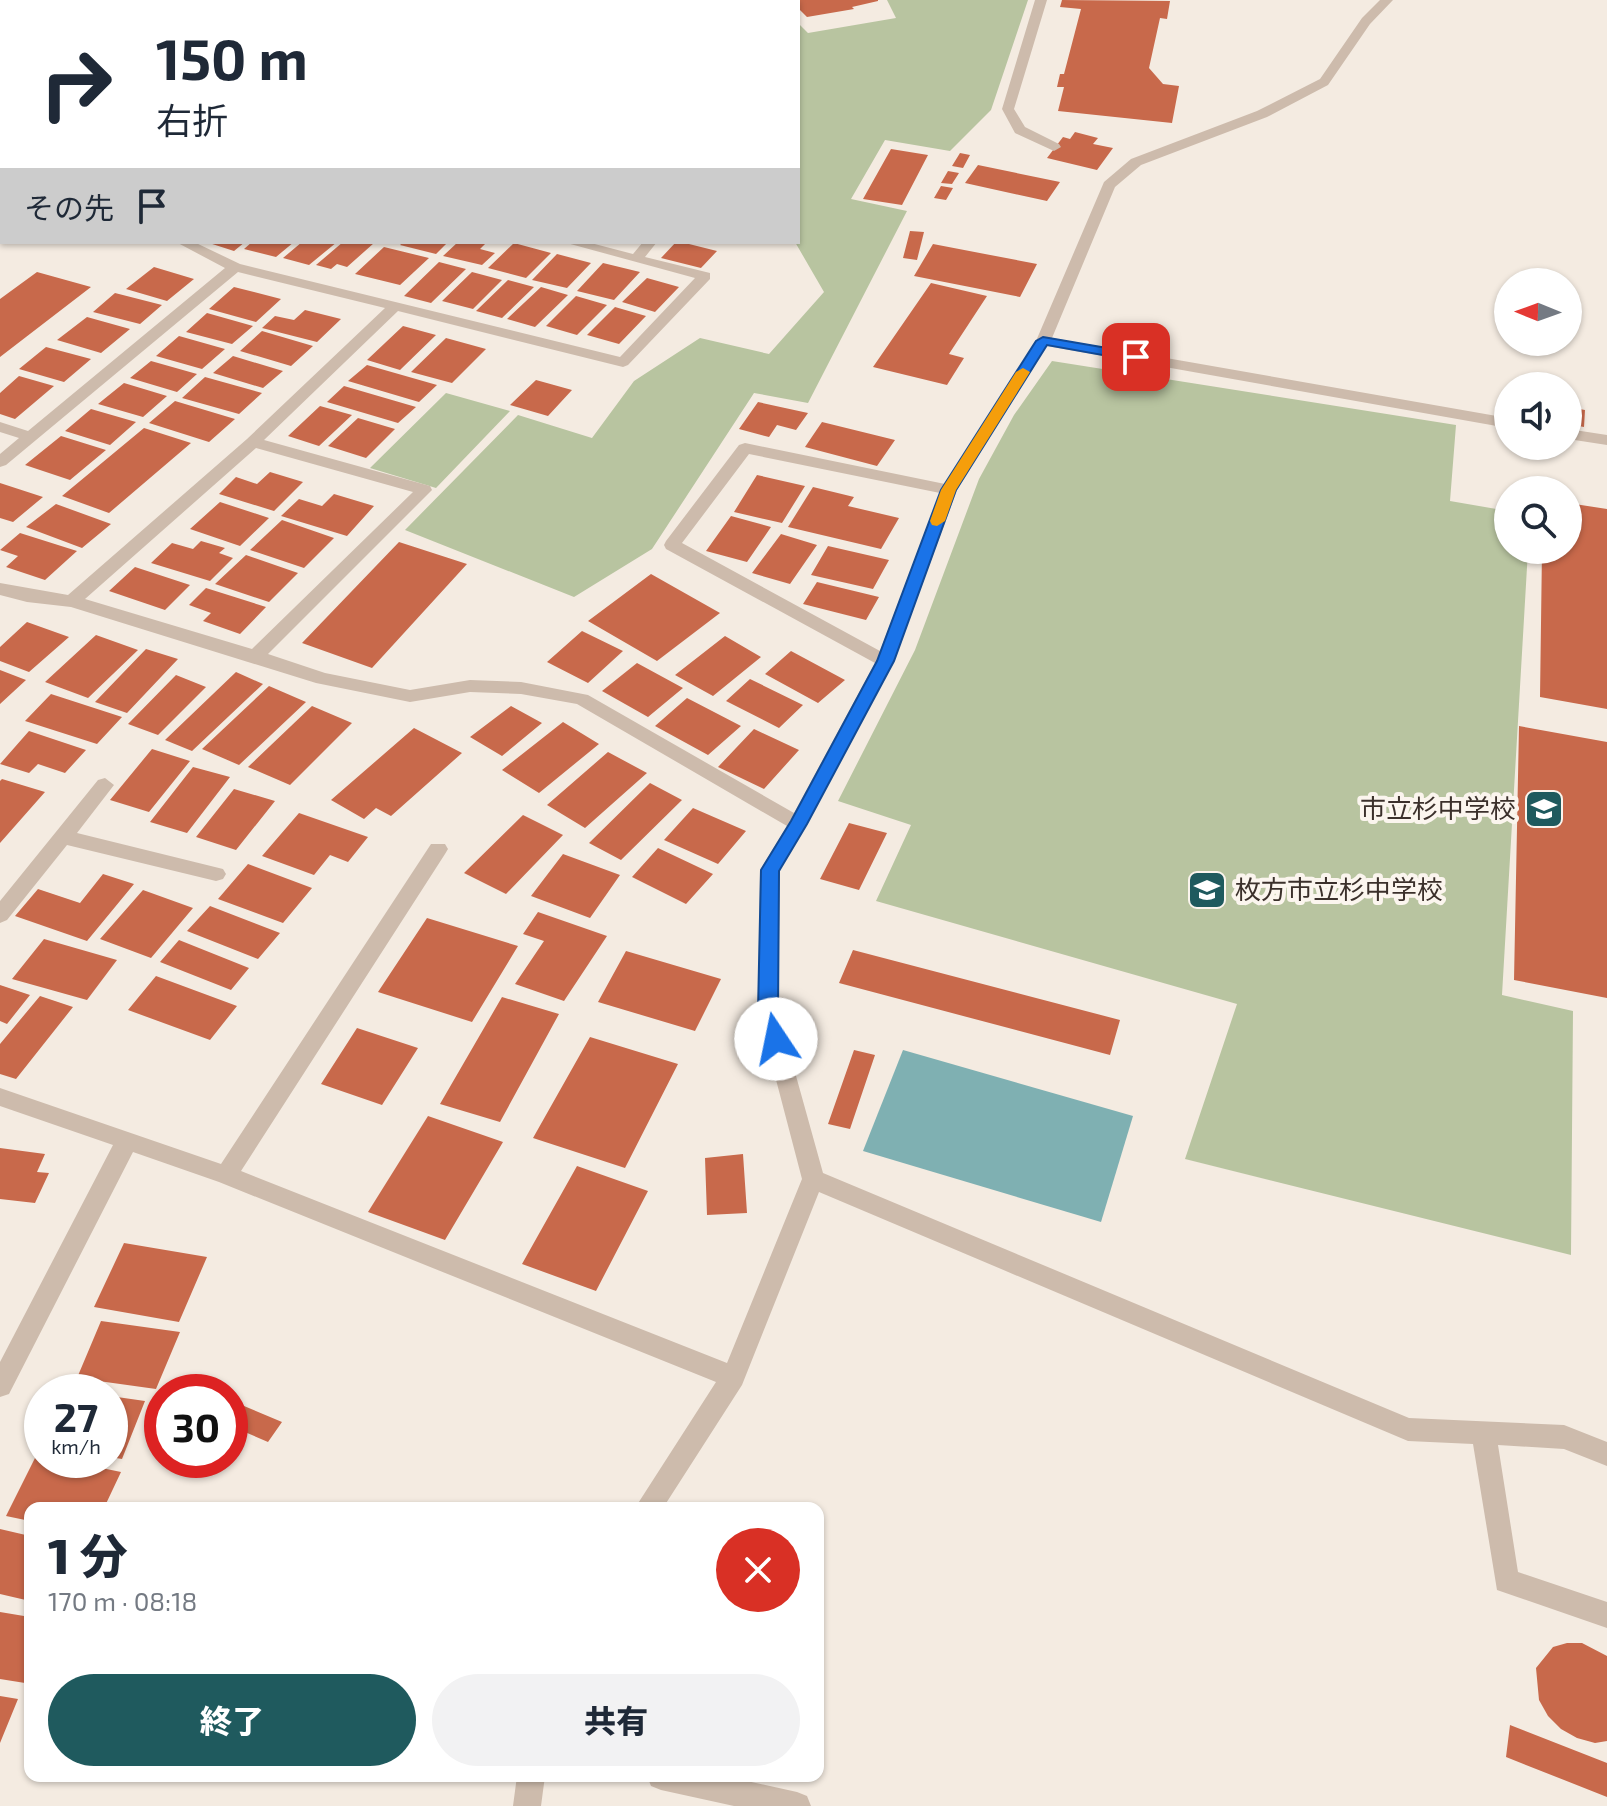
<!DOCTYPE html>
<html lang="ja">
<head>
<meta charset="utf-8">
<style>
  :root { --surface:#fff; --page:#f2f2f3; --text:#1f2937; --muted:#747a83; --accent:#1f5a5e }
  body { margin:0; font-family:"Exo 2","Noto Sans JP",sans-serif; background:var(--page); color:var(--text); height:100vh; display:flex; flex-direction:column; font-size:30px; white-space:nowrap }
  * { box-sizing:border-box; margin:0 }
  p { font-size:26px; color:var(--muted) }
  .icon { flex:none; width:44px; height:44px; fill:none; stroke:currentColor; stroke-width:2; stroke-linecap:round; stroke-linejoin:round }
  .map { position:relative; flex:1; overflow:hidden }
  .drawer { position:absolute; left:24px; top:1502px; width:800px; height:280px; display:flex; flex-direction:column; background:var(--surface); border-radius:16px; box-shadow:0 2px 6px #0004 }
  .drawer>* { flex:none }
  .hud { position:absolute; left:0px; top:0px; width:800px; height:244px; box-shadow:0 2px 6px #0004; background:#fff; color:var(--text); overflow:hidden }
  .needle { width:52px; rotate:271deg }
  .controls { position:absolute; left:1494px; top:268px; display:grid; gap:16px }
  .controls a { display:grid; place-items:center; width:88px; height:88px; border-radius:50%; background:var(--surface); box-shadow:0 2px 6px #0004; font-size:40px }
  .speed { position:absolute; left:24px; top:1374px; display:flex; gap:16px; font-size:40px; font-weight:700; text-align:center }
  .speed>* { display:grid; place-content:center; width:104px; height:104px; border-radius:50%; background:var(--surface); box-shadow:0 2px 6px #0004; line-height:1 }
  .speed small { font-size:20px; font-weight:400 }
  .speed .limit { border:12px solid #d22; background:#fff; color:#111 }
  .pin { position:absolute; display:grid; place-items:center; width:68px; height:68px; color:#fff; margin:-34px; border-radius:16px; box-shadow:0 4px 12px #0006 }
  .me { position:absolute; width:88px; margin:-44px; rotate:349deg; stroke-linejoin:round; filter:drop-shadow(0 0 6px #0008) }
  .turn { display:flex; align-items:center; gap:28px; height:168px; padding:0 24px; font-size:36px }
  .turn .icon { width:104px; height:104px; stroke-width:2.5 }
  .turn b { display:block; font-size:56px; line-height:68px }
  .then { display:flex; align-items:center; height:76px; padding:0 24px; background:#0003; gap:16px; font-size:30px }
  .round { display:grid; place-items:center; flex:none; width:84px; height:84px; border-radius:42px; background:var(--page) }
  .head { display:flex; align-items:center; justify-content:space-between; height:136px; padding:0 24px }
  h1 { font-size:48px; font-weight:800; line-height:60px }
  .cta { display:flex; gap:16px; margin-top:auto; padding:16px 24px }
  .cta a { flex:1; height:92px; border-radius:48px; background:var(--accent); color:#fff; font-size:32px; font-weight:800; line-height:92px; text-align:center }
  .cta a+a { background:var(--page); color:var(--text) }
  .map>svg:first-child { display:block }
  .green { fill:#b8c4a0 }
  .water { fill:#7fb0b2 }
  .building { fill:#c8694b }
  .lines { fill:none; stroke-linecap:round; stroke-linejoin:round }
  .minor { fill:#cdbbac; fill-rule:evenodd }
  .route { fill:#1a73e8; stroke:#114b97; stroke-width:2 }
  .slow { fill:#f59e0b }
  .labels { text-anchor:middle; stroke-width:8; stroke-linejoin:round; paint-order:stroke }
  .poi-label { font-size:26px; fill:#3b302b; stroke:#fbf5ee; text-anchor:end }
</style>
</head>
<body>
<div class="map">
<svg width="1607" height="1806" viewBox="0 0 1607 1806">
  <rect width="100%" height="100%" fill="#f4ebe1"/>
  <path class="green" d="M887,0H1028L991,110L950,151L885,140L851,199L907,211L808,403L754,393L652,549L574,597L405,530L518,415L592,438L634,381L700,338L769,354L824,292L795,242H798V23L808,33L896,18Z
    M1052,361L1456,425L1450,501L1508,511V550H1528L1502,995L1573,1011L1571,1255L1185,1159L1237,1004L876,901L911,825L838,801L915,650L979,479L1014,415Z
    M446,393L510,411L436,488L370,468Z"/>
  <path class="water" d="M903,1050L1133,1116L1101,1222L863,1151Z"/>
  <path class="building" d="M798,0H878V1L852,7L854,9L807,17L798,8Z
    M1062,0L1170,1L1167,19L1160,18L1149,68L1163,84L1179,86L1172,123L1058,111L1064,87H1057L1060,74H1064L1081,9L1060,7Z
    M1075,132L1098,138L1093,144L1113,148L1097,170L1047,158L1063,137L1070,139Z
    M891,149L928,155L902,205L863,199Z
    M960,153L970,155L963,168L952,166Z
    M978,165L1060,182L1047,201L965,183Z
    M948,171L959,173L952,184L941,183Z
    M941,186L953,188L946,200L934,198Z
    M910,231L924,232L917,260L903,258Z
    M206,242H245L234,251Z
    M252,242H294L276,257L244,249Z
    M302,242H337L309,265L283,258Z
    M343,242L374,243L347,267L337,264L331,269L316,265Z
    M403,242H448L436,254L400,245Z
    M458,242H487L480,249L495,253L482,265L443,256Z
    M676,242H681L717,251L701,268L661,258Z
    M514,243L551,253L526,278L488,268Z
    M933,244L1037,264L1020,297L914,276Z
    M384,247L429,258L400,285L355,274Z
    M557,254L591,263L567,288L532,280Z
    M439,262L466,269L431,303L404,296Z
    M603,263L640,272L614,300L577,291Z
    M154,267L194,279L167,301L126,289Z
    M37,272L91,287L0,357V299Z
    M472,272L502,280L473,309L442,301Z
    M647,278L679,287L655,312L622,302Z
    M508,280L534,287L502,318L476,311Z
    M931,283L987,296L949,354L964,358L947,385L873,367Z
    M234,287L281,299L256,322L209,309Z
    M541,287L568,295L535,327L507,319Z
    M115,293L162,305L140,324L93,312Z
    M576,296L607,305L577,335L546,326Z
    M615,307L646,316L619,344L587,335Z
    M305,310L341,319L317,342L262,328L275,316L294,320Z
    M207,313L253,326L232,344L186,332Z
    M87,317L130,329L101,353L57,340Z
    M403,326L436,335L400,370L367,360Z
    M262,331L313,346L291,366L240,351Z
    M179,336L225,349L202,369L156,356Z
    M446,338L486,349L452,383L411,372Z
    M46,347L91,359L64,382L19,369Z
    M233,356L283,371L263,388L213,373Z
    M151,361L197,374L177,392L130,378Z
    M367,365L437,385L419,402L348,381Z
    M19,376L54,386L15,419L0,414V393Z
    M205,377L262,393L239,414L182,398Z
    M536,380L572,390L548,416L510,405Z
    M124,383L167,396L143,417L98,404Z
    M344,386L416,407L398,423L327,402Z
    M175,401L235,419L209,442L149,423Z
    M758,402L808,413L796,430L777,425L769,437L739,429Z
    M320,406L352,415L319,446L288,436Z
    M1568,407L1585,410L1584,427L1568,424Z
    M91,409L136,422L110,445L65,431Z
    M358,418L395,429L366,458L328,446Z
    M822,422L895,440L877,466L805,447Z
    M144,428L191,443L109,513L62,496Z
    M61,436L106,450L70,480L25,465Z
    M270,472L303,482L274,511L219,494L236,477L257,484Z
    M757,475L805,486L782,523L734,512Z
    M0,483L43,497L13,522L0,518Z
    M813,487L854,497L848,506L899,518L881,549L788,527Z
    M334,494L374,506L347,536L281,516L299,499L322,506Z
    M220,502L269,518L240,546L190,529Z
    M1568,503L1607,509V709L1540,697L1542,550H1568Z
    M56,504L111,524L82,548L26,527Z
    M731,516L771,527L747,562L706,551Z
    M282,520L334,538L304,568L250,550Z
    M20,533L77,551L45,580L6,567L18,556L0,550Z
    M781,534L817,545L790,584L752,573Z
    M201,541L225,548L219,553L233,558L210,581L151,563L172,543L193,549Z
    M399,542L467,564L372,668L302,643Z
    M828,546L889,560L873,589L811,575Z
    M246,555L298,573L269,602L215,584Z
    M135,567L190,585L165,610L109,591Z
    M651,574L720,613L657,661L588,621Z
    M817,582L879,597L866,620L803,604Z
    M206,588L266,607L240,634L203,621L211,613L189,605Z
    M27,622L69,637L29,672L0,661V647Z
    M582,631L623,651L588,683L547,662Z
    M96,635L138,650L88,698L45,682Z
    M725,636L761,657L713,696L675,675Z
    M146,649L178,659L127,713L95,702Z
    M791,651L845,680L818,703L765,674Z
    M637,663L683,688L648,717L602,691Z
    M0,670L26,680L0,704Z
    M236,672L263,684L192,751L165,740Z
    M176,675L206,687L158,735L128,724Z
    M750,679L803,705L779,728L726,701Z
    M269,686L306,702L239,765L202,749Z
    M51,694L122,717L97,744L25,721Z
    M687,698L741,726L708,755L655,726Z
    M312,706L352,723L290,785L248,767Z
    M511,706L542,723L502,756L470,737Z
    M563,722L599,744L539,793L502,770Z
    M1519,726L1607,742V998L1514,980Z
    M414,728L462,753L391,816L376,808L364,819L331,800Z
    M754,729L799,750L764,789L718,767Z
    M29,731L86,750L65,773L38,764L29,773L0,764Z
    M152,749L190,761L149,812L110,800Z
    M608,752L647,773L585,828L547,805Z
    M193,767L230,777L187,833L150,822Z
    M2,779L45,792L0,843V781Z
    M650,783L682,800L621,860L589,843Z
    M234,789L275,801L236,850L196,837Z
    M693,808L746,831L718,864L664,840Z
    M299,813L368,837L348,862L330,855L314,875L262,856Z
    M523,815L563,835L506,894L464,873Z
    M849,823L887,833L859,890L820,879Z
    M658,848L713,874L686,904L632,877Z
    M563,854L620,875L590,918L531,896Z
    M248,864L312,888L283,923L218,899Z
    M103,874L134,884L87,941L15,916L38,889L80,903Z
    M143,890L193,908L151,958L100,939Z
    M210,906L280,933L258,959L187,931Z
    M538,912L607,936L564,1001L515,984L544,941L523,934Z
    M427,918L518,946L472,1022L378,992Z
    M44,939L117,960L87,1000L12,979Z
    M179,940L249,968L231,990L160,962Z
    M853,950L1120,1020L1110,1055L839,983Z
    M626,951L721,979L695,1031L598,1002Z
    M156,976L237,1006L210,1040L128,1010Z
    M0,985L30,995L7,1024L0,1021Z
    M40,996L73,1007L16,1079L0,1074V1044Z
    M502,997L559,1014L500,1122L440,1104Z
    M357,1028L418,1048L382,1105L321,1084Z
    M590,1037L678,1064L625,1168L533,1138Z
    M854,1050L875,1055L850,1129L828,1124Z
    M428,1116L503,1142L445,1240L368,1212Z
    M0,1148L45,1154L37,1172L49,1173L35,1203L0,1199Z
    M743,1154L747,1213L707,1215L705,1158Z
    M577,1166L648,1191L596,1291L522,1264Z
    M124,1243L207,1257L179,1322L94,1307Z
    M101,1321L180,1332L156,1389L77,1378Z
    M110,1396L145,1401L122,1459L110,1457Z
    M244,1406L282,1422L268,1442L231,1426Z
    M37,1454L42,1455V1460H63L121,1472L104,1508H30V1521L6,1516Z
    M0,1529L30,1536V1601L0,1594Z
    M0,1612L30,1617V1671L25,1683L0,1679Z
    M1567,1643H1582L1607,1656V1741L1595,1743L1577,1738L1561,1729L1548,1716L1539,1700L1536,1668L1553,1647Z
    M0,1696L18,1699L0,1743Z
    M1510,1725L1607,1763V1797L1506,1757Z"/>
  <g class="lines">
    <path class="minor" d="M161,0H174L160,2Z
      M615,0H628L614,2Z
      M710,0H723L709,2Z
      M1035,0H1047L1014,109L1025,127L1059,144L1061,147L1054,151L1015,133L1002,109Z
      M1380,0H1393L1370,24L1328,85L1267,117L1141,165L1115,187L1052,338L1508,418V428L1047,346L957,490L894,661L780,870L778,1011L823,1173L1409,1418L1564,1425L1607,1442V1466L1564,1449L1498,1445L1518,1572L1607,1602V1628L1497,1590L1473,1444L1408,1441L819,1192L742,1385L663,1508H635L716,1382L219,1182L133,1152L9,1394L0,1397V1362L113,1145L0,1106V1088L221,1164L431,844H445L448,849L445,854L241,1171L727,1363L802,1179L758,1011L760,870L787,826L577,704L521,694L470,692L410,702L316,683L71,607L27,602L0,595V583L68,595L247,439L385,308L238,272L6,465L0,467V454L19,438L0,432V422L28,431L225,268L176,242H194L240,264L620,357L695,278L563,242H587L633,254L643,242H657L645,257L710,273V279L628,365L623,367L398,311L264,440L430,486L432,490L268,654L325,673L410,690L470,680L521,682L588,695L794,813L875,663L666,549L664,545L666,541L739,445L745,443L945,484L1036,341L1104,182L1131,159L1257,111L1320,79L1362,18ZM256,448L413,492L252,649L85,599ZM749,454L940,493L880,651L682,543Z
      M2,119V127L0,128V120Z
      M1568,429L1607,435V445L1568,439Z
      M105,778L114,785L77,833L223,869L226,874L223,879L216,881L67,845L7,920L0,923V901L98,780Z
      M517,1776H545L541,1806H513Z
      M647,1776H724L797,1792L807,1796L811,1806H734L661,1790L651,1786Z"/>
  </g>
  <path class="route" d="M1043,337L1136,353L1143,357L1136,361L1047,345L956,490L894,661L807,824L779,871L778,1011L785,1039L782,1044H769L758,1011L761,870L791,821L877,661L941,490L1036,341Z"/>
  <path class="slow" d="M1023,368L1030,372L956,490L945,521L937,526L932,525L930,521L941,490L1016,372Z"/>
  <defs>
    <g id="school-square" transform="scale(2)"><rect x="-9" y="-9" width="18" height="18" rx="4" fill="#1f5a5e" stroke="#fbf5ee"/><path d="M0-5L7-2L0 1L-7-2ZM-4 1L0 2.5L4 1V4Q0 6-4 4Z" fill="#fff"/></g>
  </defs>
  <g fill-rule="evenodd">
    <use href="#school-square" x="1544" y="809"/>
    <use href="#school-square" x="1207" y="890"/>
  </g>
  <g class="labels">
    <g class="poi-label">
      <text x="1516" y="818">市立杉中学校</text>
      <text x="1235" y="899" text-anchor="start">枚方市立杉中学校</text>
    </g>
  </g>
</svg>
<div class="controls">
<a><svg class="needle" viewBox="-14 -14 28 28"><path d="M0-13l5 13h-10z" fill="#e53935"/><path d="M0 13l5-13h-10z" fill="#747a83"/></svg></a>
<a><svg class="icon" aria-label="sound" viewBox="0 0 24 24"><path d="M4 9h4l5-4v14l-5-4H4zM17 9q2 3 0 6"/></svg></a>
<a><svg class="icon" aria-label="search" viewBox="0 0 24 24"><circle cx="10" cy="10" r="6"/><path d="M15 15l6 6"/></svg></a>
</div>
<div class="speed"><div>27<small>km/h</small></div><div class="limit">30</div></div>
<div class="pin" style="left:1136px;top:357px;background:#d93025"><svg class="icon" aria-label="arrive" viewBox="0 0 24 24"><path d="M6 21V4h12l-3 4 3 4H6"/></svg></div>
<svg class="me" style="left:776px;top:1039px" viewBox="-20 -20 40 40"><circle r="19" fill="#fff"/><path d="M0-13L10 11 0 6-10 11z" fill="#1a73e8"/></svg>
<div class="hud">
<div class="turn"><svg class="icon" aria-label="right" viewBox="0 0 24 24"><path d="M7 20v-9h11M14 6l5 5-5 5"/></svg><div><b>150 m</b>右折</div></div>
<div class="then">その先<svg class="icon" aria-label="arrive" viewBox="0 0 24 24"><path d="M6 21V4h12l-3 4 3 4H6"/></svg></div>
</div>
<section class="drawer">
<div class="head"><div><h1>1 分</h1><p>170 m · 08:18</p></div><a class="round" style="background:#d93025;color:#fff"><svg class="icon" aria-label="close" viewBox="0 0 24 24"><path d="M6 6l12 12M18 6L6 18"/></svg></a></div>
<div class="cta"><a>終了</a><a>共有</a></div>
</section>
</div>
</body>
</html>
